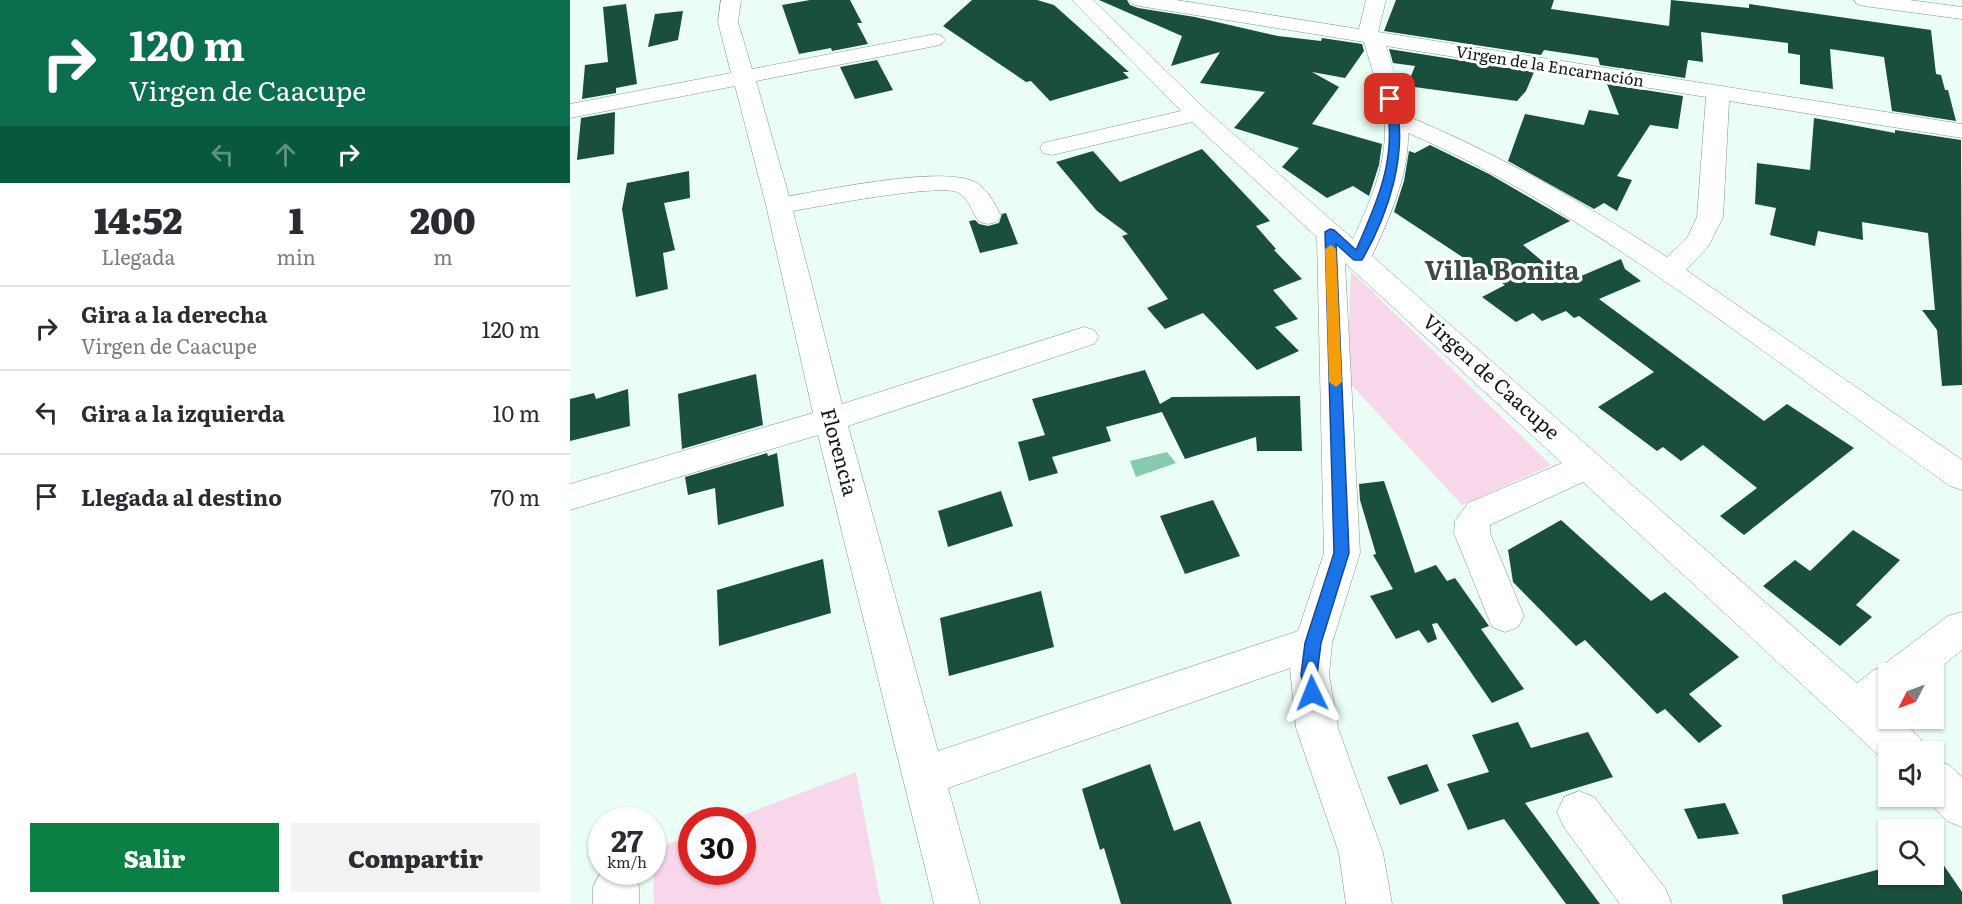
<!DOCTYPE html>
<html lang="es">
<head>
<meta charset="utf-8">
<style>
  :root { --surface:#fff; --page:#f2f2f3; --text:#2b2b33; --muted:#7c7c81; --line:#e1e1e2; --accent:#0b8043 }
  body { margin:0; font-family:Literata,serif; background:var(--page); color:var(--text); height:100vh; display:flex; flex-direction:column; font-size:22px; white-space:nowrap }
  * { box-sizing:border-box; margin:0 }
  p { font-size:20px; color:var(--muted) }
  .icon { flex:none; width:33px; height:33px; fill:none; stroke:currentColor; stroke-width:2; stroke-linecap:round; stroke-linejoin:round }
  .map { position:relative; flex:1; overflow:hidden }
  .details { display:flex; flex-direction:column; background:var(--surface); width:570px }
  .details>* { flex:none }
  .banner { background:#0b6e4f; color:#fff; overflow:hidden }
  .needle { width:39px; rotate:228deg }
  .fabs { position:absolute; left:1308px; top:663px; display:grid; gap:12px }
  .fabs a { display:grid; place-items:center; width:66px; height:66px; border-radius:0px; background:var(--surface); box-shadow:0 2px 4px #0004; font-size:30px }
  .speed { position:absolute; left:18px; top:807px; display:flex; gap:12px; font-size:30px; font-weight:700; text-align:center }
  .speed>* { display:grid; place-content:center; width:78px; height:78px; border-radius:50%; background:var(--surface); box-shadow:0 2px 4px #0004; line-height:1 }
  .speed small { font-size:15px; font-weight:400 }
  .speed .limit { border:9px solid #d22; background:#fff; color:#111 }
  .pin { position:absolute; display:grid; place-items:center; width:51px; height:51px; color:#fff; margin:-26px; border-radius:12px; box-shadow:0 3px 9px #0006 }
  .me { position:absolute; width:66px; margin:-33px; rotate:358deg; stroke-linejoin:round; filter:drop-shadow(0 0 4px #0008) }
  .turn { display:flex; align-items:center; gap:21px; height:126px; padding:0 30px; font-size:27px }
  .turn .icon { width:78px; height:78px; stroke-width:2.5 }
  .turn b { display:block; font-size:42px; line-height:51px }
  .lanes { display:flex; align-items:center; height:57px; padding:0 30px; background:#0003; justify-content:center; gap:30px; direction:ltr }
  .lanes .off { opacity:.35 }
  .eta { display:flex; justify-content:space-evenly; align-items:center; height:102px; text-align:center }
  .eta b { font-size:36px; font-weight:800; line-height:42px }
  .cta { display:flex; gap:12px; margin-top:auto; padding:12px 30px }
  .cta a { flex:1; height:69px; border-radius:0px; background:var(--accent); color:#fff; font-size:24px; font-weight:800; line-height:69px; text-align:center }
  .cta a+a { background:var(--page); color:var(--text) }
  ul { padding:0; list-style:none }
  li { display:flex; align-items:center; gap:18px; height:84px; padding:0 30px; border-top:2px solid var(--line) }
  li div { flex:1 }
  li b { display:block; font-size:22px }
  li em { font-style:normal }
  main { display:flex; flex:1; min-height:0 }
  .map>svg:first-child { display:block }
  .green { fill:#f8d7eb }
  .water { fill:#86cbb0 }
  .building { fill:#1a4f3d }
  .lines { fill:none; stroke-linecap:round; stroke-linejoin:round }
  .minor-casing { stroke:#82948c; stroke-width:1 }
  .minor { fill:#fff; fill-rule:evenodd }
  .route { fill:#1a73e8; stroke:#114b97; stroke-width:1.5 }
  .slow { fill:#f59e0b }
  .labels { text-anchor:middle; stroke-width:6; stroke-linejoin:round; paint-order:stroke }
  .far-street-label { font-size:16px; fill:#111815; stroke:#fff }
  .street-label { font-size:20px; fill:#111815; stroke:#fff }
  .district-label { font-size:26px; font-weight:bold; fill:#3c4c45; stroke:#fff }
</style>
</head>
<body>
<main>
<section class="details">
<div class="banner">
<div class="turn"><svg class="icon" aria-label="right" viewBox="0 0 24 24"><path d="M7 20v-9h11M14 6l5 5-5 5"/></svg><div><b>120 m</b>Virgen de Caacupe</div></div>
<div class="lanes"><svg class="icon off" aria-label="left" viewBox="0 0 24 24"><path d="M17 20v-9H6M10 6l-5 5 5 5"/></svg><svg class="icon off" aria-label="ahead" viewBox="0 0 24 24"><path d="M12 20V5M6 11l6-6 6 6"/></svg><svg class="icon" aria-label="right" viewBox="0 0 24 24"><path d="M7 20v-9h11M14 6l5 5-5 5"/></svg></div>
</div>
<div class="eta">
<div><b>14:52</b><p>Llegada</p></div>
<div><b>1</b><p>min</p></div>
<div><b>200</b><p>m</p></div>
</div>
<ul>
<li><svg class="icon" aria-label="right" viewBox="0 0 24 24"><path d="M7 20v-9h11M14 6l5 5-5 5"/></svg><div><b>Gira a la derecha</b><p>Virgen de Caacupe</p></div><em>120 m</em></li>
<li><svg class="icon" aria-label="left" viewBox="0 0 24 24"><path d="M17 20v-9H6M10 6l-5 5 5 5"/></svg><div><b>Gira a la izquierda</b></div><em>10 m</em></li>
<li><svg class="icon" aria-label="arrive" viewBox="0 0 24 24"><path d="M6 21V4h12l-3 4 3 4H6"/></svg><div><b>Llegada al destino</b></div><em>70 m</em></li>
</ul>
<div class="cta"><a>Salir</a><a>Compartir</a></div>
</section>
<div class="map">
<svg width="1392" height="904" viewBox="0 0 1392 904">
  <rect width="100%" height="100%" fill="#eafef5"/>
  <path class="green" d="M781,271L981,465L892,505L777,380Z
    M286,772L311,904H84L83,850L121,835L122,872H172V820H160Z"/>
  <path class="water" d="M597,452L606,463L566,477L560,461Z"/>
  <path class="building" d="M240,0H280L292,23H287L298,44L262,51L261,48L229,54L212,5Z
    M402,0H467L484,5L559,72H553L559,78L480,101L461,81L456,82L373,26Z
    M529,0H557L560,5L568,8L625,17L708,36L751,41L752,38L792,44L794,51L775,78L742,72L769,87L742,124L812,144L809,165L799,196L783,186L757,198L712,167L729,148L664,128L695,92L630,83L650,52L601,66L612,36Z
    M826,0H984L981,9L1099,26L1101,0L1179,8V4L1361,30L1366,74L1371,75L1375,90H1378L1386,121L1322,111L1314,57L1260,49L1263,89L1230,84V55L1218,53V43L1131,32L1133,62L1118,60L1115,78L1030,65L1028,58L974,50L971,55L814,31Z
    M56,4L67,84L46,88V93L12,99L15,65L38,62L33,7Z
    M113,11L108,40L78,47L85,14Z
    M819,49L964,72L956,91L947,101L837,86L845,66L823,63Z
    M307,60L323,90L285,99L270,67Z
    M1037,84L1113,96L1108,129L1080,125L1047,176L1062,180L1047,211L1034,203L1024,209L938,161L955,114L1014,125L1019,110L1049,115Z
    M45,112L44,154L7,160L11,118Z
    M1244,118L1325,133V130L1391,140L1392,385L1372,386L1367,330L1352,310H1365L1358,233L1292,222L1293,240L1248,231L1245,246L1200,235L1206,208L1185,204L1187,163L1240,170Z
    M860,145L919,174L1000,221L953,245L997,282L1051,259L1055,269L1071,281L1029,299L1194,421L1217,404L1284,448L1174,535L1150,516L1187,488L1133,445L1111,461L1093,447L1087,451L1028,407L1084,372L1009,316L1004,318L996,311L972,321L963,313L946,322L912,297L935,285L824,212L834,181L839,151L845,153Z
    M632,149L700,221L686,226L706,249L704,250L732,279L703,290L728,319L705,327L729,351L687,370L633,313L595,329L577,308L598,299L552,236L558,234L527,211L486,162L523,151L550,182Z
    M119,171L120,198L94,203L105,250L93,253L98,289L66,297L52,209L57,183Z
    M436,213L448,244L410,253L399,221L405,220L409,224L418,226L429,223L432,214Z
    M575,370L590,404L602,397L730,396L732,451H687L686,437L615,459L592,412L536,427L541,441L482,457L488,473L459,481L448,442L475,435L462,399Z
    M186,374L193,425L112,449L108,394Z
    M58,389L60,426L0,441V399L24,393L26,399Z
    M197,453L198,456L207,453L214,506L148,525L145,488L118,495L115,477Z
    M814,481L845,573L866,565L877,581L885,578L919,626L911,629L954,689L922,703L867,623L862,624L867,639L858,643L849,630L826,639L800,596L823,589L803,555L806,554L790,500L789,484Z
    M431,491L443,526L378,547L368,511Z
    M643,500L670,556L615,574L590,516Z
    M991,520L1081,601L1095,592L1169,657L1119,694L1152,726L1129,743L1095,709L1087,714L1015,640L1006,646L943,582L938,550Z
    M1283,530L1330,560L1286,605L1302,617L1270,646L1193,586L1225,560L1240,571Z
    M253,559L261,613L149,646L147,590Z
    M471,591L484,647L379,676L370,618Z
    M948,722L961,748L1018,732L1043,777L955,803L1030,904H996L934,819L898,830L877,784L919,772L902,735Z
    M580,764L604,831L630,821L662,904H551L534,848L530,850L512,789Z
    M857,764L869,791L830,805L817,777Z
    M1155,803L1169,834L1128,839L1114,809Z
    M1366,854L1392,892V904H1213L1212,895L1318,867V874H1364V855Z"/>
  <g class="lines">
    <g class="minor-casing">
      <path id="minor" d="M151,0H171L168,22L182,69L365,34L372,36L375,40L372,44L365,46L186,81L219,196C258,190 376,164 407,183C418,190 425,204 431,216L427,222L418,224L409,222C402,212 398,197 387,192C366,184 251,206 223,211L272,404L514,327L524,330L529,337L524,344L278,426L368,751L728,631L754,553L747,237L622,122L482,155L473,153L470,148L473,143L611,111L502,0H523L635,109L783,239C800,202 819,161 814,119C811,93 801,67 794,42L569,6L562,4L559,0H606L789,29L796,0H816L808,32L1392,124V138L1159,101L1153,217L1138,247L1116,270L1392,460V490L1380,486C1303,431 1226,374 1149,319C1050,249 950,181 838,133C839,176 819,218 802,256L1287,683L1304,670L1315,666L1317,662L1378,616L1392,612V650L1362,674H1318V706L1316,708L1318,711V718H1328L1350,738L1356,752H1318V764L1013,482L920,525V533L954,616L948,627L935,632L922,627L884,533L885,521L898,503L992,463L775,263L790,553L762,643L759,675L768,728L813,853L822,904H776L769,853L726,728L720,668L378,788L410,904H364L248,435L0,510V484L243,413L196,205L165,86L0,118V104L161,73L148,22ZM816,46L1136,97L1127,217L1117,238L1097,257C1014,203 929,154 837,116Z
        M1284,0H1339L1392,7V19L1294,6L1287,4Z
        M1364,759L1379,765L1392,777V827L1377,821L1352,796H1364Z
        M1009,791L1024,797L1095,888L1102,904H1050L994,827L987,812L994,797Z
        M32,870L62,872L69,887V904H23V887Z"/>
    </g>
    <use href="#minor" class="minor"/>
  </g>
  <path class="route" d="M820,96L825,99C839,152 819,213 792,260H784L766,244L779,553L751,643L747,675L750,693L748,698L742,700L736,698L731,675L735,643L764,553L755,232L760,229L764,230L786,250C808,201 829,153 815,99Z"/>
  <path class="slow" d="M761,245L766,249L772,382L766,387L759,382L755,249Z"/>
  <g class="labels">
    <g class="far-street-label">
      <text transform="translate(980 66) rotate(9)" y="6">Virgen de la Encarnación</text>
    </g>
    <g class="street-label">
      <text transform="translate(921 377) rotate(42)" y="7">Virgen de Caacupe</text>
      <text transform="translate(269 452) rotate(75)" y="7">Florencia</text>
    </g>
    <g class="district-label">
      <text x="932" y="280">Villa Bonita</text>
    </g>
  </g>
</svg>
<div class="fabs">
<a><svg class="needle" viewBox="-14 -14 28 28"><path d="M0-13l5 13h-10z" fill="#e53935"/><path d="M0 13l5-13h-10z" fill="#7c7c81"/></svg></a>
<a><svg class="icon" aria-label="sound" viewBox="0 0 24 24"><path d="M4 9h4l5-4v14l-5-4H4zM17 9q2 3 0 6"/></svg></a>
<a><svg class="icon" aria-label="search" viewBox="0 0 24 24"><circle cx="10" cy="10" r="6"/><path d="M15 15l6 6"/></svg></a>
</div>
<div class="speed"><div>27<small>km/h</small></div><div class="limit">30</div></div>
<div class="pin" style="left:820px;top:99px;background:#d93025"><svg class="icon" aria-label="arrive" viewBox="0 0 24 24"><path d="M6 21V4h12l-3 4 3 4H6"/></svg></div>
<svg class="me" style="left:742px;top:693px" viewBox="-20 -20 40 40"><path d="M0-17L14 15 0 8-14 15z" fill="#1a73e8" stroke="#fff" stroke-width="4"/></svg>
</div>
</main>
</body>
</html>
